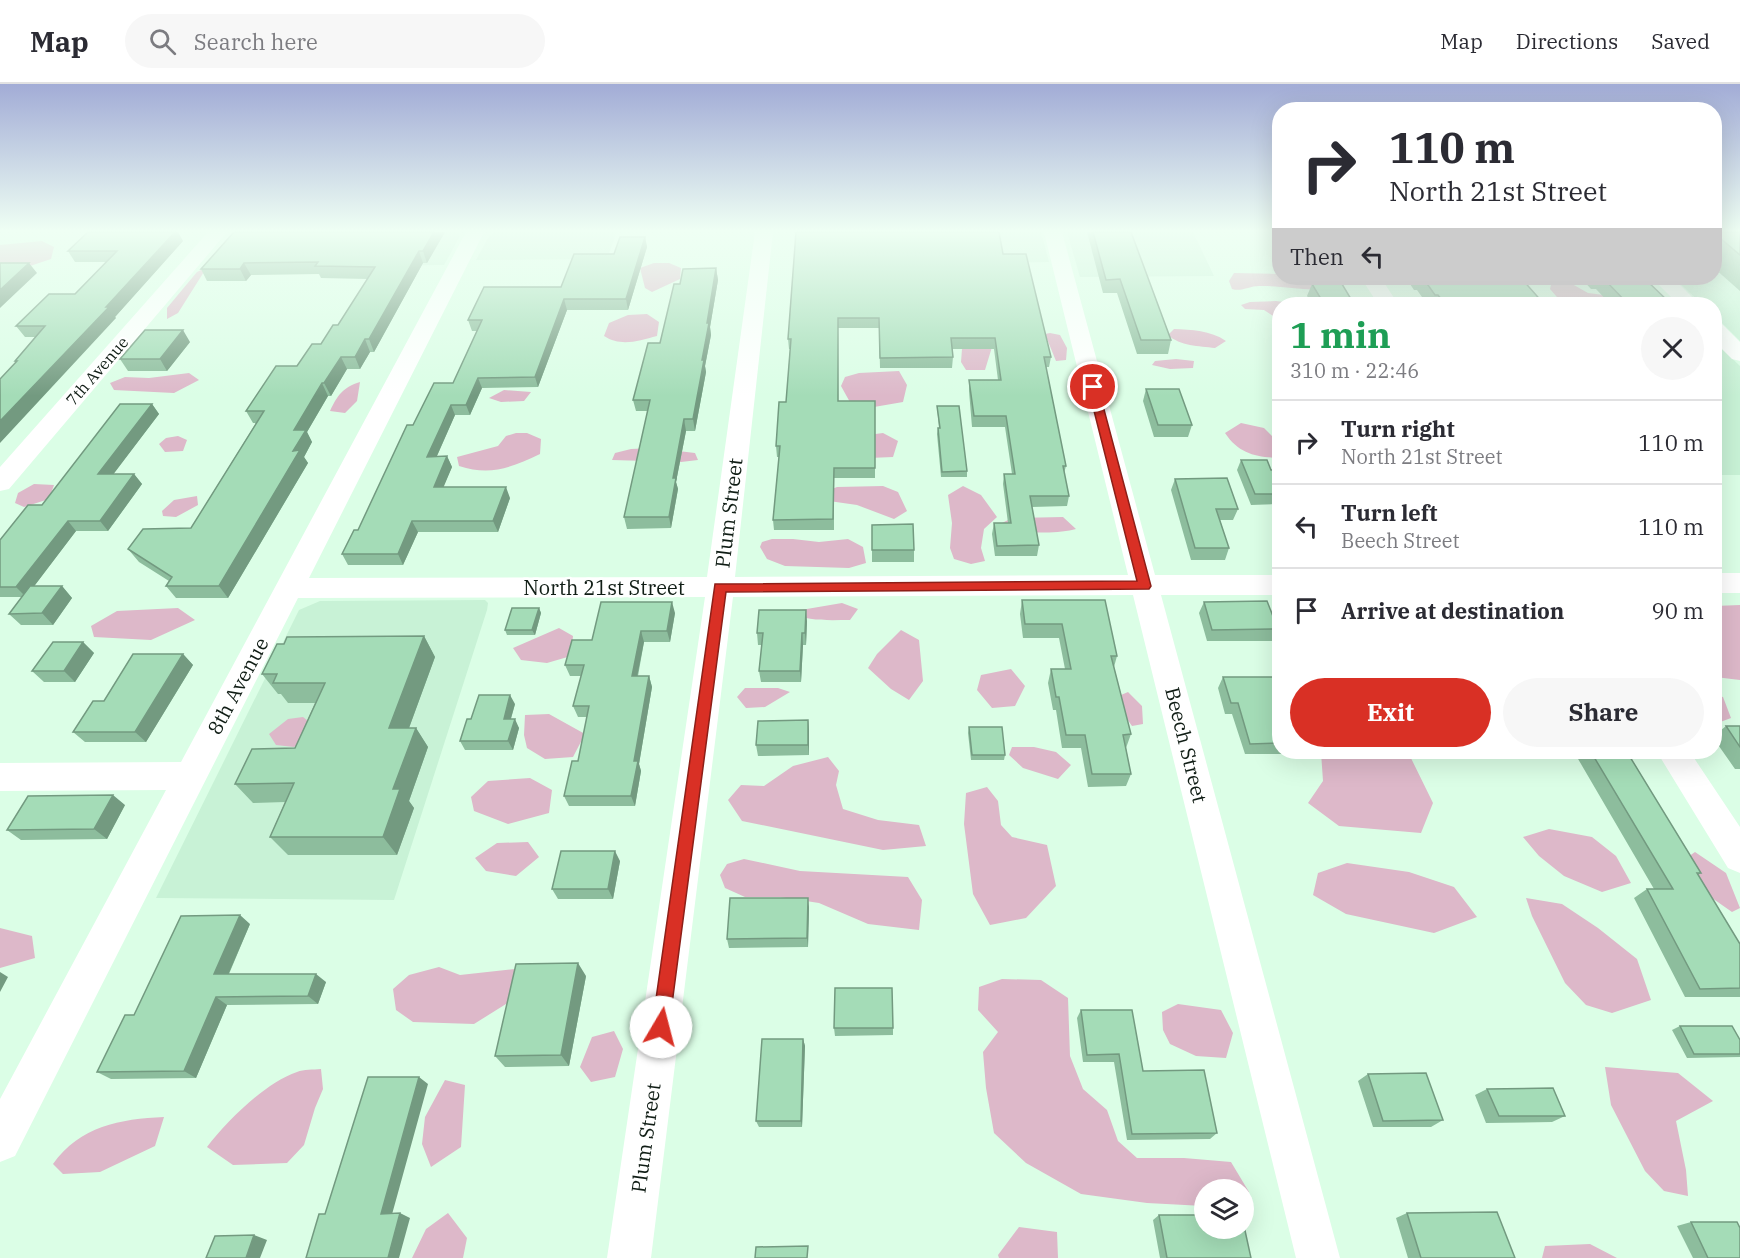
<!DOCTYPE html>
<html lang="en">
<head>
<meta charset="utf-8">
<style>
  :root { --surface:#fff; --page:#f7f7f7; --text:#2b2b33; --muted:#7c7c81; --line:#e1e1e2; --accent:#d93025 }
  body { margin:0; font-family:"IBM Plex Serif",serif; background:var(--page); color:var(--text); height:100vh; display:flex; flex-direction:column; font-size:22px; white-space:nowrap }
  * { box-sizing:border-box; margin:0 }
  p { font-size:20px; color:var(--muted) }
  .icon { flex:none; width:33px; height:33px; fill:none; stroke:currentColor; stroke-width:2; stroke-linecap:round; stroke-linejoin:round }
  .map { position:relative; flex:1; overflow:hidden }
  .details { position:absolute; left:1272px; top:213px; width:450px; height:462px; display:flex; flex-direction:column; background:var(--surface); border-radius:24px; box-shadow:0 6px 24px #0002 }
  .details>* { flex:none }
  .hud { position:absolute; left:1272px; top:18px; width:450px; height:183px; border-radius:24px; box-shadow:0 6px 24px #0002; background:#fff; color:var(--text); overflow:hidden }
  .controls { position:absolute; left:1194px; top:1095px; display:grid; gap:12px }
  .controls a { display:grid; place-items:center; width:60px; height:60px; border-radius:50%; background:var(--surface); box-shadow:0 6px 24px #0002; font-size:30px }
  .pin { position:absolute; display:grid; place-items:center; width:51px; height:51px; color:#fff; margin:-26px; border:3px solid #fff; border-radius:50%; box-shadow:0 2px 6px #0007 }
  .me { position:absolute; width:66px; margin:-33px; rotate:8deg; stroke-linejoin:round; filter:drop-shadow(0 0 4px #0008) }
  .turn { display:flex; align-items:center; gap:21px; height:126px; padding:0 18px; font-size:27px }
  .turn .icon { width:78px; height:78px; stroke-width:2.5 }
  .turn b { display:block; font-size:42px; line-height:51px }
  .then { display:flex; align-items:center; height:57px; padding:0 18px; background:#0003; gap:12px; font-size:22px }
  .round { display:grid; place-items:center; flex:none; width:63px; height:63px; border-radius:32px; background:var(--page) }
  .overview { display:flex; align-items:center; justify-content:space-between; height:102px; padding:0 18px }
  h1 { font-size:36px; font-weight:700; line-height:45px; color:#1e9e55 }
  .primary-button { display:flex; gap:12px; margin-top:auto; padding:12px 18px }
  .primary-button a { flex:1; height:69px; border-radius:36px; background:var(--accent); color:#fff; font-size:24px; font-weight:700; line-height:69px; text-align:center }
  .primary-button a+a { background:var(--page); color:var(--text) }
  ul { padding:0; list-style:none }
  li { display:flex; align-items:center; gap:18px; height:84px; padding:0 18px; border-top:2px solid var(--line) }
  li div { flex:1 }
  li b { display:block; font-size:22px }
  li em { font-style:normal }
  header { display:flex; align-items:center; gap:36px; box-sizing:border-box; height:84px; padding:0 30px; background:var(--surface); border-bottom:2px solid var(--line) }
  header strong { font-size:28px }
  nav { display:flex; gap:33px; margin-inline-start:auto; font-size:21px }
  .search { width:420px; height:54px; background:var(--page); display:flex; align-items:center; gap:15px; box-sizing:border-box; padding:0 21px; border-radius:33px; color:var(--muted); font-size:22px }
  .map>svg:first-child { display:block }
  .built { fill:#c8f2d6 }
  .green { fill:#ddb8c9 }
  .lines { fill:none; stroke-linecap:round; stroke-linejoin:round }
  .minor { fill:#fff; fill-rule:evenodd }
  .wall { fill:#8dbd9d }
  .shaded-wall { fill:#739a80 }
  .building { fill:#a4dcb7; stroke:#739a80; stroke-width:1.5 }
  .route { fill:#d93025; stroke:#8d1f18; stroke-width:1.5 }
  .labels { text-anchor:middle; stroke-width:5; stroke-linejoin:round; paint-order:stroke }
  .far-street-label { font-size:16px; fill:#101d15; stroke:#fff }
  .street-label { font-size:20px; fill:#101d15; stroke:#fff }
</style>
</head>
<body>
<header>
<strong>Map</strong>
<div class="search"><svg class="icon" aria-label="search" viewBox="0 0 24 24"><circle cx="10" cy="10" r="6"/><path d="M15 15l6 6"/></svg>Search here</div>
<nav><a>Map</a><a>Directions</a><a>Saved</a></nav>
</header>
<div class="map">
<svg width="1740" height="1174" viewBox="0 0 1740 1174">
  <rect width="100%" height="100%" fill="#dbfee6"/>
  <path class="built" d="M351,148H458L460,152L444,181L325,182Z
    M494,148H615L616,150L607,175L476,176L489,152Z
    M912,148H1041L1049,178L914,180Z
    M1067,148H1193L1214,192L1080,193Z
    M1715,148H1740V257L1715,232L1714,220H1702L1674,194H1714Z
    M1714,263H1720L1740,282V391H1715Z
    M485,516L488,519L487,526L394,816L156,814L299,526L320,517Z"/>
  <path class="green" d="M42,157L54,163L51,175L27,183H0V161Z
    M654,179H669L681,184L680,195L652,208L645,204L640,184Z
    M207,183L178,229L167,235V224L197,188Z
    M1234,189L1279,190L1280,194H1344L1349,198C1326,212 1285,201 1259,202C1249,202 1242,208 1232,205L1229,197Z
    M1565,196L1588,209L1604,211L1620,220H1563L1550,205L1552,197Z
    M1276,217L1299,220H1280L1279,233L1276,234L1264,226L1245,225L1241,221L1250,218Z
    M647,230L659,238L657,252C638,257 621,263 604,252L609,239L628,231Z
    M1174,245C1192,246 1210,246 1226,257L1215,264C1199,262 1180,262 1168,251Z
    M1050,249L1060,251L1067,264L1066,276L1056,277L1045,250Z
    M963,252L992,263L985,286H966L961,278Z
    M1176,275L1194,277L1193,284L1170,285L1152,281L1155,277Z
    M899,287L907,301L903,318L874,323L851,320L841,302L845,293L859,289Z
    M189,289L199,296L174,309L114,306L110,299L125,293L149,294Z
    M360,298L357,317L345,329L330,327C337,312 343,303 360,298Z
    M504,306L531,308L524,317L501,318L489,314Z
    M1241,339L1264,344L1279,359V374C1256,373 1239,370 1225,349Z
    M516,349H527L541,355L540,370C511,384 490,392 459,382L457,373L498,362L506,352Z
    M883,349L898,357L893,373L869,374L868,351Z
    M178,352L187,356L183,367L165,368L159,360L166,354Z
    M653,364L695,369L698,376L681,378L612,376L615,369L631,365Z
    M34,400L54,401L49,415L24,423L15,419L18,409Z
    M883,402L898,408L907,427L894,435L857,421L829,417L820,410L837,403Z
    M963,402L981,411L997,433L984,445L981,464L985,477L971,480L954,475L950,464L952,439L948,411Z
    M197,412L198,421L176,433L163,432L162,427L174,416Z
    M1063,433L1076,445C1058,450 1016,451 1002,439L1012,434Z
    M772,455H793L819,458L848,455L863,463L866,479L849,484L785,482L767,475L760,463L762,458Z
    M842,519L858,525L850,536C830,536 808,538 789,528Z
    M1740,521V596L1715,593V522Z
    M178,524L195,536L151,556L94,553L91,542L117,527Z
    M559,544L573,552L571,572L547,579L521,576L513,564Z
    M901,546L919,556L923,597L909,616L891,605L868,584L877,570Z
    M1011,585L1025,602L1015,622L992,624L977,606L981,591Z
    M745,604H778L790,608L765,623L746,624L737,613Z
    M1128,608L1142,622L1143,640L1132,642L1122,628L1121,611Z
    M1714,611L1723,613L1731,634L1715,640Z
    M549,630L585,650L573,673L545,675L527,664L524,651L525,631Z
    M303,633L312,640L309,653L294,663L276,661L269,650L288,635Z
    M1012,663H1034L1056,668L1071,681L1058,695L1023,684L1009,671Z
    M1321,668H1408L1433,719L1421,749L1339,742L1308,719L1323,697Z
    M828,673L839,687L836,701L843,725L878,736L919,741L926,762L883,766L742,737L728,716L741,701L764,702L793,682Z
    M530,694L552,706L549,729L508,740L474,727L471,713L488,697Z
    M987,703L998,717L1001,741L1012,753L1047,761L1056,802L1026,834L990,841L973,810L964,740L966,709Z
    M1549,745L1592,753L1616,772L1631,799L1602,808L1564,792L1539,772L1523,753Z
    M528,758L539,773L516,792L486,787L475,774L497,759Z
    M1695,768L1726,789L1740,824L1732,828L1712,814L1685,775Z
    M744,775L800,787L908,793L922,816L919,846L868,840L819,819L780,813H745L725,804L720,791L727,780Z
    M1347,779L1409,788L1454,803L1477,833L1434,849L1346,830L1313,811L1318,789Z
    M1526,814L1562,820L1598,844L1637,875L1651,916L1612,929L1586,921L1565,899L1532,832Z
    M0,844L32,852L35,874L0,884Z
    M439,883L460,891L515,885L514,915L474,940L413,938L396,926L393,905L409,891Z
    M1002,895L1041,896L1068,914L1070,972L1083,1005L1107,1026L1118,1057L1137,1074H1184L1231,1078L1249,1108L1244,1111V1106H1204V1122L1147,1119L1081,1110L1026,1079L994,1049L986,1004L983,968L998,948L978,926L979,903Z
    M1178,920L1221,926L1233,949L1226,974L1196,972L1170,960L1163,946L1162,928Z
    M614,947L623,965L615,993L591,998L580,983L592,953Z
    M1605,983L1678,989L1713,1017L1676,1037L1686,1086L1688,1112L1664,1107L1645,1087L1611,1021Z
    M321,985L323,1005L315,1024L304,1061L287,1079L233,1081L207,1063C228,1036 265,999 297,988C304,985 313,986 321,985Z
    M445,996L465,1001L461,1063L431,1083L422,1060L425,1033Z
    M164,1033L155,1062L100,1088L63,1090L53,1080C80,1042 120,1035 164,1033Z
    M448,1129L467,1154L463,1174H412L426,1145Z
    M1019,1143L1057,1148L1058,1174H999L998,1171Z
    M1590,1160L1617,1174H1542L1545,1162Z"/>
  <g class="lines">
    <path class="minor" d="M208,148H227L9,405L0,407V383Z
      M466,148H484L309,494L707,493L755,148H773L735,493L1128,491L1044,148H1062L1155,491H1280V511H1161L1340,1174H1296L1133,511L733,513L651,1174H607L705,513L298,514L15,1072L0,1078V1015L166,706L0,707V679L181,678Z
      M1361,194H1381L1398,220H1378Z
      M1652,194H1673L1699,220H1678Z
      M1714,239L1722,240L1740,258V277L1732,275L1714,257Z
      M1714,489H1740V509H1714Z
      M1657,668H1690L1740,743V789L1728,784Z"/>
  </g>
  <path class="wall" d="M234,148H445L427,179H423L374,268H370L360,285H347L331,312H328L307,348L312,358L304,373L308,379L228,514H176L166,502L169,497L139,478L128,465L191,444L256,339H253L246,327L297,282L321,260L338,241L368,195L321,194L319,190L251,191L246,197H207L201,185Z
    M796,148L1003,170L1051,273L1049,283H1046L1066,382L1064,389L1069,412L1067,422L1032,423L1039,461L1037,472H995L992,450L994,439H1008L1003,400L1004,390H1012L1005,343H972L969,307V296H998L994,265H952L953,273L952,284H880L879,244H838V317H875V394H834V446H774L773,436L779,373H777L776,362L786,318L790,265H789L788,255Z
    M1087,148H1131L1171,256L1168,270H1137L1117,209H1103Z
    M1714,148H1740V207L1714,184Z
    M645,153L647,163L628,226H567L538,303L482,304L470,331H455L437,372H447L452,383L443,403L510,414L498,448H418L403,481H348L342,470L358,446L413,341L453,299L477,247H472L468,236L561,203L614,170Z
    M183,157L115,233L116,234L16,278L15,277L35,253H25L16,242L75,210L106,178H75L68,167Z
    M716,184L718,196L710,243L711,251L705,282L706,288L695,347H686L676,398L678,405L671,444L627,445L624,433L648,327H636L633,316L660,259L680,200Z
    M1406,194H1521L1544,220H1427L1417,206H1414Z
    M1581,194H1644L1671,220H1610L1596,205H1591Z
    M1312,200L1354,220H1313L1307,212Z
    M190,258L167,287H128L120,275Z
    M1146,305L1192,341L1188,353H1154L1143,317Z
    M152,320L159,330L113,390H134L142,400L108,447H76L34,502H62L72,514L53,541H21L9,530L22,513H0V456L42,421Z
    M937,322L967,387V393H941L937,350L938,344H939Z
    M1241,376L1271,386L1280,392V420L1251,421L1237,386Z
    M1175,395L1238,425L1233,436H1220L1229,464L1225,476H1191L1171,406Z
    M872,441L914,466V478H872Z
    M1022,516L1117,572L1114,583L1131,650L1126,664L1131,690L1126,702L1088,703L1081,664H1062L1056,626H1053L1048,599L1051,585H1065L1059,554H1023L1020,530Z
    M1204,518L1278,545L1272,557H1207L1199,529Z
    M539,524L541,529L535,551H507L505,546Z
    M675,529L670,558H644L638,592H649L652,603L639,680L641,687L635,722H569L564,712L578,677L587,633H578L573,622L581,592H570L565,581L592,556Z
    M807,537L806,561H803L801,598H761L759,587L762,561H758L757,549Z
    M424,552L435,573L409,644H416L428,663L409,717L414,724L397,771H288L270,753L285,718L253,719L235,700L295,664L315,619H288L281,610H278L262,590Z
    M83,558L94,569L75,598H44L32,587Z
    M183,570L193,581L146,658H85L73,648Z
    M1223,593L1280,608V668H1309L1307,670H1245L1232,630H1225L1218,604Z
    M515,620L511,635L519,644L513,666H465L460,657L471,635Z
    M808,636L809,647V671L758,672L756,661Z
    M1726,642H1740V685H1735L1714,655V652Z
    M969,643L1005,671L1004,676H971L968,649Z
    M1574,668H1627L1701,789L1698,791L1740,860V913H1685L1634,814L1647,805H1654Z
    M125,721L107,755L21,756L7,746Z
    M620,777L613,815H558L552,805Z
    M809,823L808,863L729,864L727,855Z
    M250,840L229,890L326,898L318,920L227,921L196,994L111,995L97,988L134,931Z
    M586,892L569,982L505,983L495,972Z
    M1081,926L1143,987L1217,1049L1210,1055L1127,1056L1114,978H1083L1077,934Z
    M1680,942L1740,956V973L1687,974L1672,946Z
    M834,944H893V951L835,952Z
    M803,955L805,962L802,1043H759L756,1037Z
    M1368,990L1443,1036L1431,1043H1373L1358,997Z
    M1487,1005L1565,1032L1552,1038L1486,1039L1475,1011Z
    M1407,1129L1515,1174H1408L1396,1134Z
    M1159,1131L1251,1174H1160L1153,1136Z
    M1691,1138L1740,1174H1693L1677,1142Z"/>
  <path class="shaded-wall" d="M175,148H178L183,157L115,233L116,234L0,359V337Z
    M434,148H445L427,179L423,167Z
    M645,153L647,163L628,226L626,215Z
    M419,167L423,179L374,268L369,255Z
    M29,179L37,189L0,224V206Z
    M244,179L251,191L246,197L240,185Z
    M716,184L718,196L710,243L711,251L705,282L706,288L695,347L693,335L707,239Z
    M564,215L567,226L538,303L535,293Z
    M183,246L190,258L167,287L160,275Z
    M365,255L370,268L360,285L355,273Z
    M341,273L347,285L331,312L324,299Z
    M478,294L482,304L470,331L466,321Z
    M322,299L328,312L307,348L312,358L304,373L308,379L228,514L219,502L293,367L294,346Z
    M152,320L159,330L106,400L98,390Z
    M451,321L455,331L432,383L427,373Z
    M684,335L686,347L676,398L678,405L671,444L669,433L673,394Z
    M447,372L452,383L439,414L434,403Z
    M134,390L142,400L108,447L100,437Z
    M506,403L510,414L498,448L493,437Z
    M68,437L76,447L26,513L16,503Z
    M412,437L418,448L403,481L398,470Z
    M62,502L72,514L53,541L42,529Z
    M672,518L675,529L670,558L667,547Z
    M539,524L541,529L535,551L532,546Z
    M806,526L807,537L806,561L805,549Z
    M641,547L644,558L635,603L632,592Z
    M802,549L803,561L801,598L800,587Z
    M424,552L435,573L402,663L389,644Z
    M83,558L94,569L75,598L64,587Z
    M183,570L193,581L146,658L135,648Z
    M649,592L652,603L639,680L641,687L635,722L631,712L634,677Z
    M510,611L515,620L508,644L504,635Z
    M515,635L519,644L513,666L508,657Z
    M808,636L809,647V671L808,661Z
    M416,644L428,663L409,717L414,724L397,771L383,753L393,705Z
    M113,711L125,721L107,755L94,745Z
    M615,767L620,777L613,815L608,805Z
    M808,814L809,823L808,863L807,854Z
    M240,831L250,840L225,898L214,890Z
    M578,879L586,892L569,982L561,971Z
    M0,888L8,893L0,908Z
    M316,890L326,898L318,920L308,912Z
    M216,913L227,921L196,994L184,987Z
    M803,955L805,962L802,1043L801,1037Z
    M419,993L428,1000L391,1134L381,1130Z
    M400,1129L410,1134L399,1174H388Z
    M254,1151L267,1156L260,1174H246Z"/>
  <path class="building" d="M88,148H175L106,223H109L0,337V295L17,277H15L45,242H16L49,210H75L117,167H68Z
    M234,148H434L423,167H419L369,255H365L355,273H341L324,299H322L294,346H306L293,367L300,366L219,502H166L172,493L128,465L143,445L191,444L264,327H246L276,282H297L312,260H321L333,241H338L375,183L315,182L318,178L244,179L240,185H201Z
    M796,148H999L1003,170H1026L1051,273H1044L1066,382H1063L1069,412H1030L1039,461L997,462L994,439H1011L1004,390H1015L1006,332H974L969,296H1001L995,254H951L953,273L880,274L879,234H838V317H875V384H834L833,435L773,436L780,362H776L779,318H786L791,255H788Z
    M1093,148H1131L1171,256H1141L1120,195L1106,196Z
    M1714,148H1740V171L1714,149Z
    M620,153H645L626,215H564L535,293L478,294L466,321H451L427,373L447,372L434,403H506L493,437H412L398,470H342L354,446H358L407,341H413L434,299H453L482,236H468L484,203H561L574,170H614Z
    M0,179H29L0,206Z
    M716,184L707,239H709L702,276H704L693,335H684L673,394H676L669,433H624L650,316H633L648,259H660L674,200H680L683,185Z
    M1420,194H1521L1544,220H1445L1438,211H1435L1423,194Z
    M1598,194H1644L1671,220H1628L1603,194Z
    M1312,200H1342L1354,220H1324Z
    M145,246H183L160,275H120Z
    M1146,305H1179L1192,341H1158Z
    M120,320H152L98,390H134L100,437H68L16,503H0V456L28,421H42Z
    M937,322H959L967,387L942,388L938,344H940Z
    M1241,376H1267L1271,386H1277L1280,392V410H1255Z
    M1227,394L1238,425H1216L1229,464H1195L1175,395Z
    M913,440L914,466H872V441Z
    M30,502H62L42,529L9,530Z
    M1022,516H1105L1117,572H1111L1131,650L1123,651L1131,690H1092L1085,651H1066L1059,613H1056L1051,585H1071L1062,540H1025Z
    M1267,517L1278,545L1212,546L1204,518Z
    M601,518H672L667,547H641L632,592H649L634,677H638L631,712H564L572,677H578L589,622H573L584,581H565L572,556H592Z
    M512,524H539L532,546H505Z
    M759,526H806L805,549H802L800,587H759L763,549H757Z
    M424,552L389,644H416L393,705H400L383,753H270L294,699L235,700L252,665L295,664L325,599H273L277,590H262L277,560H284L287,553Z
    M53,558H83L64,587H32Z
    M133,570H183L135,648H73L93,617H104Z
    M1223,593H1274L1280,608V659L1250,660L1238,619H1231Z
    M479,611H510L504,635H515L508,657H460L467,635H471Z
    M808,636V661H756L758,637Z
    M1726,642H1740V663Z
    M969,643H1002L1005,671H972Z
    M1591,668H1627L1701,789H1697L1740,860V904L1700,905L1647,805H1673Z
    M113,711L94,745L7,746L28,712Z
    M561,767H615L608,805H552Z
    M730,814H808L807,854L727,855Z
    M240,831L214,890H316L308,912L216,913L184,987L97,988L125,931H134L181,832Z
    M578,879L561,971L495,972L516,880Z
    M835,904H892L893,944H834Z
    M1081,926H1132L1143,987L1204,986L1217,1049L1132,1050L1119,970L1087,971Z
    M1680,942H1732L1740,956V970H1694Z
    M762,955H803L801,1037H756Z
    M1426,989L1443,1036L1383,1037L1368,990Z
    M368,993H419L381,1130L400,1129L388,1174H306L319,1130H325Z
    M1553,1004L1565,1032H1499L1487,1005Z
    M1497,1128L1515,1174H1421L1407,1129Z
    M1159,1131H1204V1144H1244V1142L1251,1174H1167Z
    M1691,1138H1737L1740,1144V1174H1708Z
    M254,1151L246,1174H206L215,1152Z
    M808,1162L807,1174H755L756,1163Z"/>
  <linearGradient id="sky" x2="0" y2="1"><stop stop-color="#a2acd6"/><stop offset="0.47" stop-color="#effff4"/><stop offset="1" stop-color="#effff4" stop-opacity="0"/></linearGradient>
  <rect width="1740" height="312" fill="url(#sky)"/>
  <path class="route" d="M1093,300L1098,303L1151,502L1149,505L726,508L669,943L667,949L661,952L654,949L652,943L715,500L1137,497L1088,303Z"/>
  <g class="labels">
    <g class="far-street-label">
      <text transform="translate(97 287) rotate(-49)" y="6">7th Avenue</text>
    </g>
    <g class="street-label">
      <text transform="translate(729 429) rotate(-83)" y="7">Plum Street</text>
      <text x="604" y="511">North 21st Street</text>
      <text transform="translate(238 602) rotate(-62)" y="7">8th Avenue</text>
      <text transform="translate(1186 661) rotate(76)" y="7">Beech Street</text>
      <text transform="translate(646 1054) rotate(-82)" y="7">Plum Street</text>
    </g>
  </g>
</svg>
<div class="controls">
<a><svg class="icon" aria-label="layers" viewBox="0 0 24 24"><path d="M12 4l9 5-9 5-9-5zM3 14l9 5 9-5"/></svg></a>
</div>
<div class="pin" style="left:1093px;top:303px;background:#d93025"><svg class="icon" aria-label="arrive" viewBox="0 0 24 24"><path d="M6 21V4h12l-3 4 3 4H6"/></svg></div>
<svg class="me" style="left:661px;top:943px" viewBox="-20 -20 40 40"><circle r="19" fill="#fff"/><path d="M0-13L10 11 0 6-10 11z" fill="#d93025"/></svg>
<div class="hud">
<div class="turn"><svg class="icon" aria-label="right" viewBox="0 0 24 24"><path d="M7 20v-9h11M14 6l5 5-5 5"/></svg><div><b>110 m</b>North 21st Street</div></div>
<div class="then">Then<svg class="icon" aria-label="left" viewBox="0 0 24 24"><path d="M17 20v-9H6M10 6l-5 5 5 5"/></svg></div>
</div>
<section class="details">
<div class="overview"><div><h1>1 min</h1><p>310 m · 22:46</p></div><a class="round"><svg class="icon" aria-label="close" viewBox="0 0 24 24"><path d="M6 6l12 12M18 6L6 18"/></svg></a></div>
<ul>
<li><svg class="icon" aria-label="right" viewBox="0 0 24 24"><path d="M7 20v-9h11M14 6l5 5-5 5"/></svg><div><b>Turn right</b><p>North 21st Street</p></div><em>110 m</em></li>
<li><svg class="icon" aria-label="left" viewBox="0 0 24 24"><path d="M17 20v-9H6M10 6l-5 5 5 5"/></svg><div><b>Turn left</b><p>Beech Street</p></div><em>110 m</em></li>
<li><svg class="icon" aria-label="arrive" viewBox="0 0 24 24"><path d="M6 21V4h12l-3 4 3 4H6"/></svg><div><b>Arrive at destination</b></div><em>90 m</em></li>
</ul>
<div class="primary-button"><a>Exit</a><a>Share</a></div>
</section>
</div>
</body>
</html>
